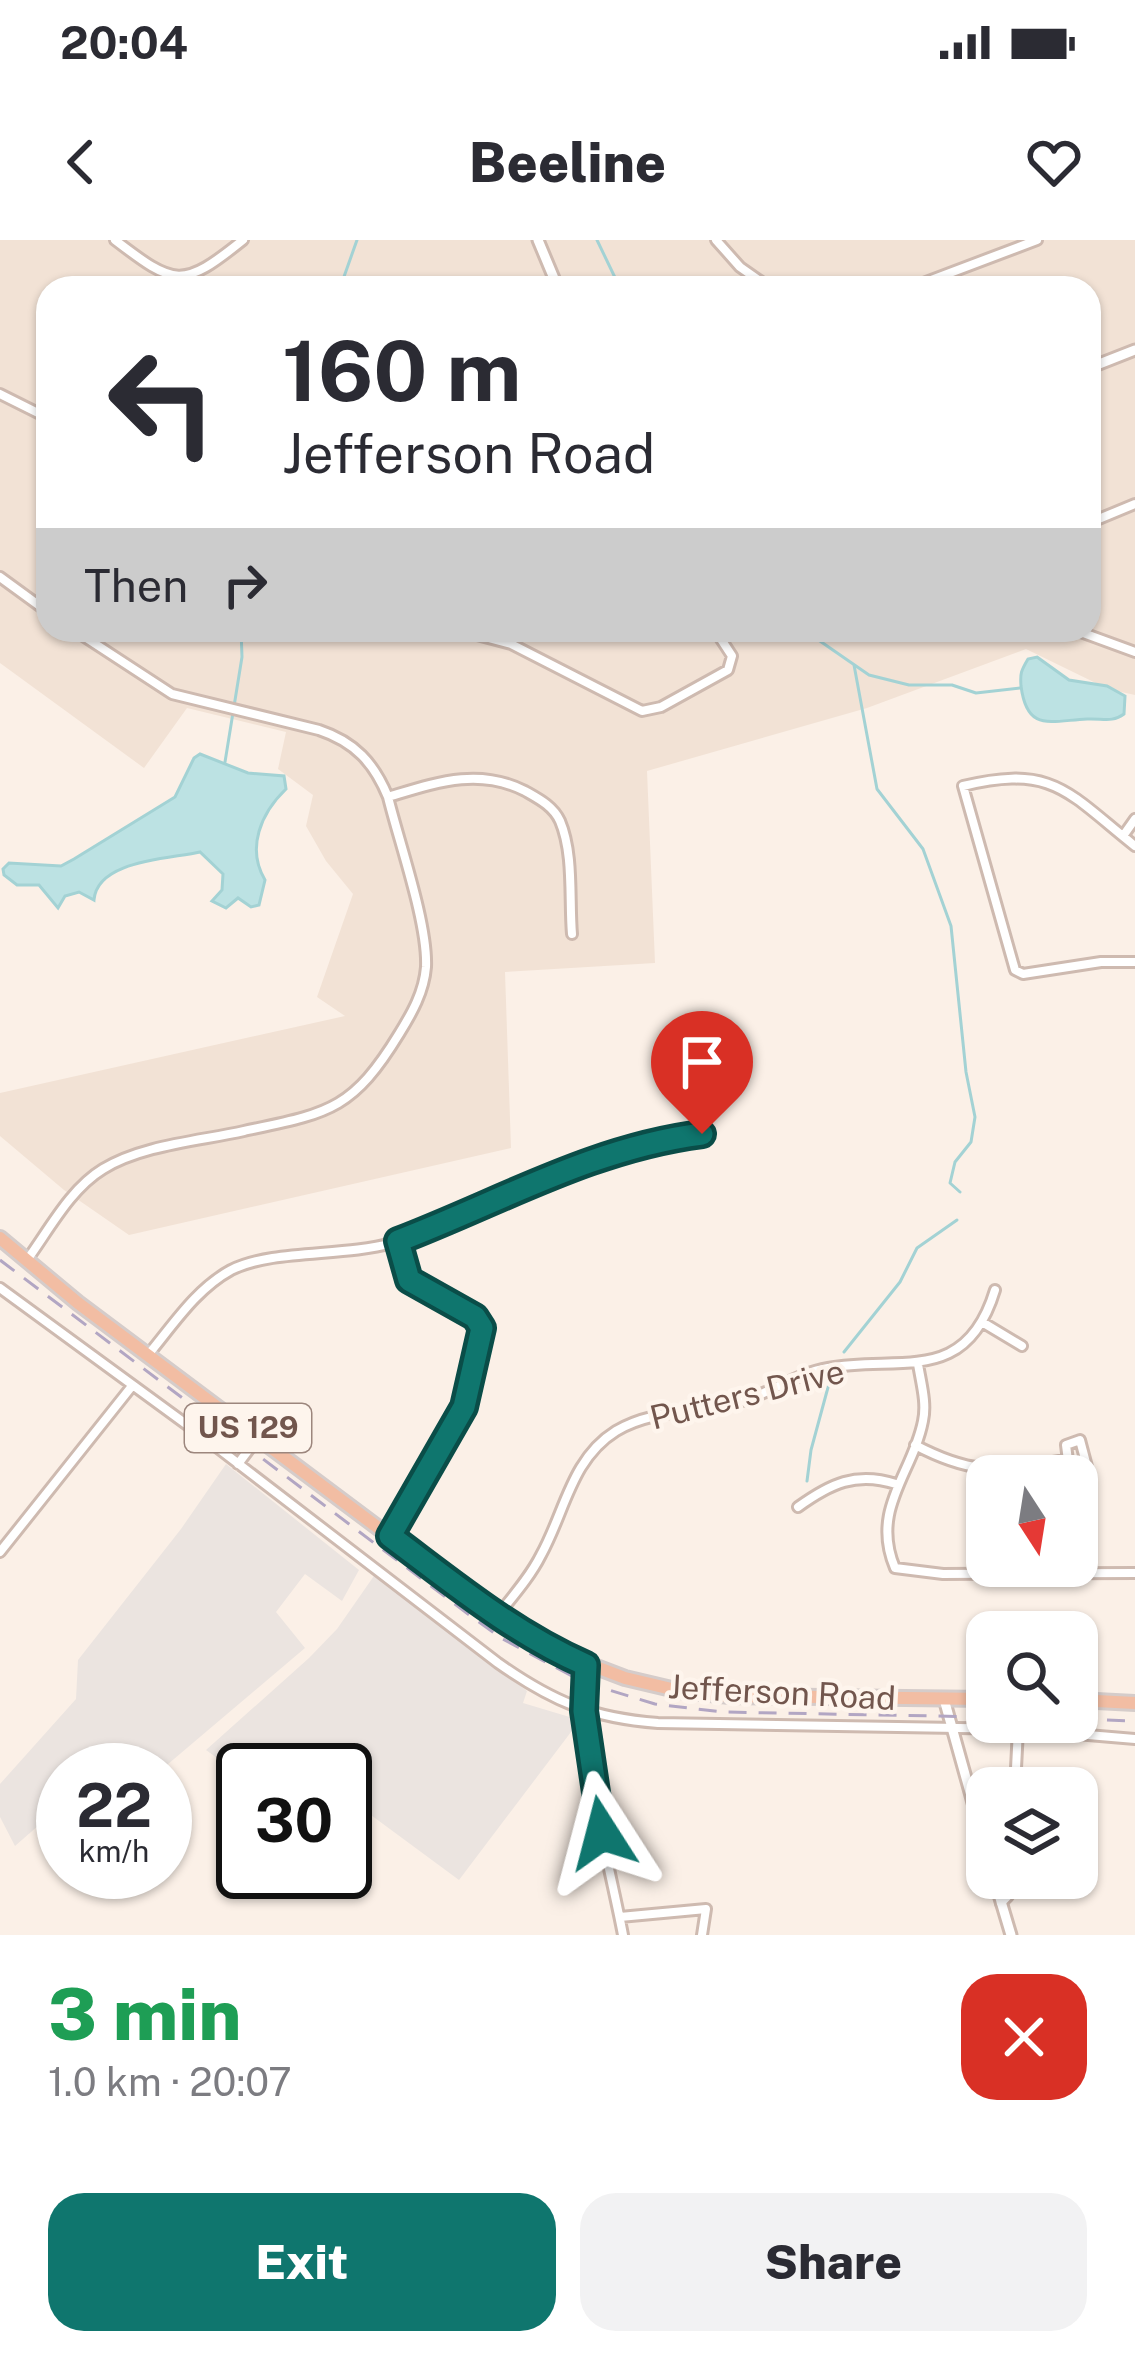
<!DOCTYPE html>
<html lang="en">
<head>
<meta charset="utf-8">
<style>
  :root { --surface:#fff; --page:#f2f2f3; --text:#2b2b33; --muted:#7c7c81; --accent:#0f766e }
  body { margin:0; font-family:"Public Sans",sans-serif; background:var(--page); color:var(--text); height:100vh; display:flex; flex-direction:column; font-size:45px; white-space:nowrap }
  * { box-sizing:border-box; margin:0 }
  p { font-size:39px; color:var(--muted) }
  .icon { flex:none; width:66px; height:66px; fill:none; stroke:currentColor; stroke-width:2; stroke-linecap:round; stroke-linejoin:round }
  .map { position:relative; height:1695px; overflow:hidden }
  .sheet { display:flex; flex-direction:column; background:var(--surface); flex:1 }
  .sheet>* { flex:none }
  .top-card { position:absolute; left:36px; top:36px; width:1065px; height:366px; border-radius:36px; box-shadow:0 3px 9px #0004; background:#fff; color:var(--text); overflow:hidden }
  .needle { width:78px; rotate:168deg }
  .controls { position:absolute; left:966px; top:1215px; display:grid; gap:24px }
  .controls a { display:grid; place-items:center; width:132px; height:132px; border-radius:24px; background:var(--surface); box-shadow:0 3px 9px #0004; font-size:60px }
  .speed { position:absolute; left:36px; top:1503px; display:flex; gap:24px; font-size:60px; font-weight:700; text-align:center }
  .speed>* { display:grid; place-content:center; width:156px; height:156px; border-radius:50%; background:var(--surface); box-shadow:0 3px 9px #0004; line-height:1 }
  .speed small { font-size:30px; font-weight:400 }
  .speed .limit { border:6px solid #111; border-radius:18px; background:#fff; color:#111 }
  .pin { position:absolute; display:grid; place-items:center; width:102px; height:102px; color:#fff; margin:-123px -51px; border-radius:50% 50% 50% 0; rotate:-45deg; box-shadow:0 0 12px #0007 }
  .pin .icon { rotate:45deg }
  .me { position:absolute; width:132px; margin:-66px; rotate:351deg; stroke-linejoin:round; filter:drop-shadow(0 0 9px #0008) }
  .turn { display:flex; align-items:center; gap:42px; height:252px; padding:0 48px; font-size:54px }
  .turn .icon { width:156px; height:156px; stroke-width:2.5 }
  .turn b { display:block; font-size:84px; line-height:102px }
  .then { display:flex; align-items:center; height:114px; padding:0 48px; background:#0003; gap:24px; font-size:45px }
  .round { display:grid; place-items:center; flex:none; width:126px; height:126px; border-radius:36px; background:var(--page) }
  .overview { display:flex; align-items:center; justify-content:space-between; height:204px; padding:0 48px }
  h1 { font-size:72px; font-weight:800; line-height:90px; color:#1e9e55 }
  .cta { display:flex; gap:24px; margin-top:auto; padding:24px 48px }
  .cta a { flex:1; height:138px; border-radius:36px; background:var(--accent); color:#fff; font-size:48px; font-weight:800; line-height:138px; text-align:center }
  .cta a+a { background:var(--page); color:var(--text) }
  .status { display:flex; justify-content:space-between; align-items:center; height:84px; padding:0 60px; background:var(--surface); direction:ltr }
  .status svg { height:33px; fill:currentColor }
  header { display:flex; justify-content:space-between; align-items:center; height:156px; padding:0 48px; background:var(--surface); font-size:54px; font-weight:800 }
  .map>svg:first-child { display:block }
  .residential { fill:#f2e2d5; fill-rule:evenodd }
  .industrial { fill:#ebe4e0 }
  .water { fill:#bce2e3; stroke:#a3d2d4; stroke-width:3 }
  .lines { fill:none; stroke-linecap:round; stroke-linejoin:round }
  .stream { stroke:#a3d2d4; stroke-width:3 }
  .minor-casing { stroke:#cebab0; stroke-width:14 }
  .tertiary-casing { stroke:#cebab0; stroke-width:15 }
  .trunk-casing { stroke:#d5ccca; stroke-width:18 }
  .minor { stroke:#fff; stroke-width:8 }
  .tertiary { stroke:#fff; stroke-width:9 }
  .trunk { stroke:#f2bda3; stroke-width:12 }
  .rail { stroke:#b2a6c3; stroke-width:3; stroke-dasharray:18 12; stroke-linecap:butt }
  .route-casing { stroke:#0a4d48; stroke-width:30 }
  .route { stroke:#0f766e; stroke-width:21 }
  .labels { text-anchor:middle; stroke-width:9; stroke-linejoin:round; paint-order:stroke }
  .shield { fill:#fef5ed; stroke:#9c867d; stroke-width:3 }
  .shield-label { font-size:30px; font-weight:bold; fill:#72564d }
  .street-label { font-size:33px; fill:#72564d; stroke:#fef5ed }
</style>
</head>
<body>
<div class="status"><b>20:04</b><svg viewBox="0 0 49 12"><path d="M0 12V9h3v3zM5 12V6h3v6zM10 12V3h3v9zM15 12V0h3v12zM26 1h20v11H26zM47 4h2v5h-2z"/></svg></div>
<header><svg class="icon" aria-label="back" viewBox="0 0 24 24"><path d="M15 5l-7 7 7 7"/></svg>Beeline<svg class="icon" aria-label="heart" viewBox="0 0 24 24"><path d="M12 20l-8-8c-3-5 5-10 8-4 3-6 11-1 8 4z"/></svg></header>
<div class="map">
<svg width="1135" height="1695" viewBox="0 0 1135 1695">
  <rect width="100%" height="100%" fill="#fbf0e7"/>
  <path class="residential" d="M0,0H1135V455L1108,449L1026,409L867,468L647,531L655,723L505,732L511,908L129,995L64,950L0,896V853L345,776L317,757L353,654L326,621L306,586L313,555L278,529L286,492L187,468L144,528L0,423ZM48,48H1089V390H48Z"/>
  <path class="industrial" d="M226,1224L359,1330L342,1361L305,1334L276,1372L305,1408L161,1530H63V1564L15,1606L0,1577V1544L76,1459L78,1420L181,1289Z
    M376,1333L527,1451L523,1463L573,1478L574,1488L459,1640L356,1564L345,1577V1530H243V1537L206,1510L309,1418L337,1389Z"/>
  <path class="water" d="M1037,417L1069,440L1107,446L1125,456L1124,474C1112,483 1102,478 1087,479C1049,481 1027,492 1021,446C1020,433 1021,431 1028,419Z
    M200,514L248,533L284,536L286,549C261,573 246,608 265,640L259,665L251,667L238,658L226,668L212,661L222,650L223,634L200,612C169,619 97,620 94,660L79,652L65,656L58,668L39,645H17L4,635L3,629L9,623L61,626L74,619L175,557L194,518Z"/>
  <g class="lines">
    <path class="stream" d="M597,0L620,48
      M340,48L357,0
      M804,390L869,435L909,445H952L976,453L1020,448
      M854,425L877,549L923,609L951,686L966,832L975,877L971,902L955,922L950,943L960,952
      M225,522L242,417L241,390
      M844,1112L900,1042L917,1008L957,980
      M807,1241L811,1210L830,1140"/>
    <g class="minor-casing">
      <path id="minor" d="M115,0C175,46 182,49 243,0
        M716,0L740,27L770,48
        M910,48L1037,0
        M0,154L48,178
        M1089,283L1135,264
        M0,337L48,372
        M458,390L511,404L642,471L661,467L728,430L732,416L715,390
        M1075,390L1135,412
        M511,404L515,390
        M388,557C435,543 478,527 525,551C539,559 553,566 560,581C574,614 569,659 572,694
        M1123,596L1135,579
        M1135,606C1068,553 1054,524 963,546L1015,730L1023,734L1101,722H1135
        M27,1020C49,990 70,949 103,929C142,905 199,901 244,891C328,873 352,871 399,794C412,773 424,752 426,727C428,684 399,602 388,557C374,523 355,502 319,490L172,454L74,390
        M0,1048L201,1195L498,1423C552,1461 591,1478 658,1483L1018,1489L1135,1499
        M982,1082L1022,1106
        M148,1115C173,1085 196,1049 231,1030C273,1009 343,1017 392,1003C445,988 493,958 543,937C595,915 647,901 702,894
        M918,1124C921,1143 927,1163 923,1181C913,1233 870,1269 895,1328L943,1334L1135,1333
        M915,1205C978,1238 1000,1229 1067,1220
        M238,1224L259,1196
        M1070,1236L1066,1205L1080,1200L1089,1234L1077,1242
        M798,1267C830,1244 856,1231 896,1244
        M390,1296L464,1167L482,1088L475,1077L409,1040L399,1001
        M0,1312L132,1146
        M498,1375C513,1356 530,1337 541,1315C565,1272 571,1219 616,1191C652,1169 702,1172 742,1161C771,1153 797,1133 828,1128C900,1115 966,1146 995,1050
        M586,1425C574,1497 609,1621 623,1695
        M1015,1548L1018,1489
        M1001,1663L1008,1656L1010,1638
        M620,1677L706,1669L702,1695"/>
    </g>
    <g class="tertiary-casing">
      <path id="tertiary" d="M538,0L558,48
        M1089,128L1135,110
        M944,1459L987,1613
        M994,1638L1011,1695"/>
    </g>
    <g class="trunk-casing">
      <path id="trunk" d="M0,998L78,1063L472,1358L549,1409L625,1438L680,1451L730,1456L987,1459
        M1077,1460L1135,1463"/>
    </g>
    <use href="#minor" class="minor"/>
    <use href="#tertiary" class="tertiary"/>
    <use href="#trunk" class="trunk"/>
    <path class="rail" d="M0,1020L468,1374L501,1398L583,1442L655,1464L723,1472L987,1477
      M1077,1479L1135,1481"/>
  </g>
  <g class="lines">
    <g class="route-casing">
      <path id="route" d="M602,1593L584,1471L586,1425C513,1393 453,1343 390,1296L464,1167L482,1088L475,1077L409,1040L398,1001C500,962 592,908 702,894"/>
    </g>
    <use href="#route" class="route"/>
  </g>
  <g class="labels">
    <rect class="shield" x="185" y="1164" width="126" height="48" rx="9"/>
    <g class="shield-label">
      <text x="248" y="1198">US 129</text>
    </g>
    <g class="street-label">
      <text transform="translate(747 1154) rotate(-14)" y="12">Putters Drive</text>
      <text transform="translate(782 1452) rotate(3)" y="12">Jefferson Road</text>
    </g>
  </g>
</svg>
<div class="controls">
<a><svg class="needle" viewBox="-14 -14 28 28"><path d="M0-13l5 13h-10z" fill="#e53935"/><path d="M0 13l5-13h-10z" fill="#7c7c81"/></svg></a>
<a><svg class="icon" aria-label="search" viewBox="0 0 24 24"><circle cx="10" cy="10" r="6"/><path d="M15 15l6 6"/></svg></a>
<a><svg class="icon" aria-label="layers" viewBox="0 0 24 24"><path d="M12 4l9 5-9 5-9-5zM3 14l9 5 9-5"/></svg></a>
</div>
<div class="speed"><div>22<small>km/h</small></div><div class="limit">30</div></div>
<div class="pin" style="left:702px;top:894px;background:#d93025"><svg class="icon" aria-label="arrive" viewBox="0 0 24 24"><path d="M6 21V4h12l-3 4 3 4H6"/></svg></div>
<svg class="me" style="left:602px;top:1593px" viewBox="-20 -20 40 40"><path d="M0-17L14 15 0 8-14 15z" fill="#0f766e" stroke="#fff" stroke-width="4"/></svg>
<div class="top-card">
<div class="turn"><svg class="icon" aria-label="left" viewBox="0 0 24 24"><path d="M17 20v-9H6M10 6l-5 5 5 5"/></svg><div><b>160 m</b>Jefferson Road</div></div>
<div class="then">Then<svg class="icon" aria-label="right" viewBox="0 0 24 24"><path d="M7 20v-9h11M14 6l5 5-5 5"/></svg></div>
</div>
</div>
<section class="sheet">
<div class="overview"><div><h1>3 min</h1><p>1.0 km · 20:07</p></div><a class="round" style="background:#d93025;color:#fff"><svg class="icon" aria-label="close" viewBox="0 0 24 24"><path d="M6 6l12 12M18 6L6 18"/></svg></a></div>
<div class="cta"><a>Exit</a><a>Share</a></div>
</section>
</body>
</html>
